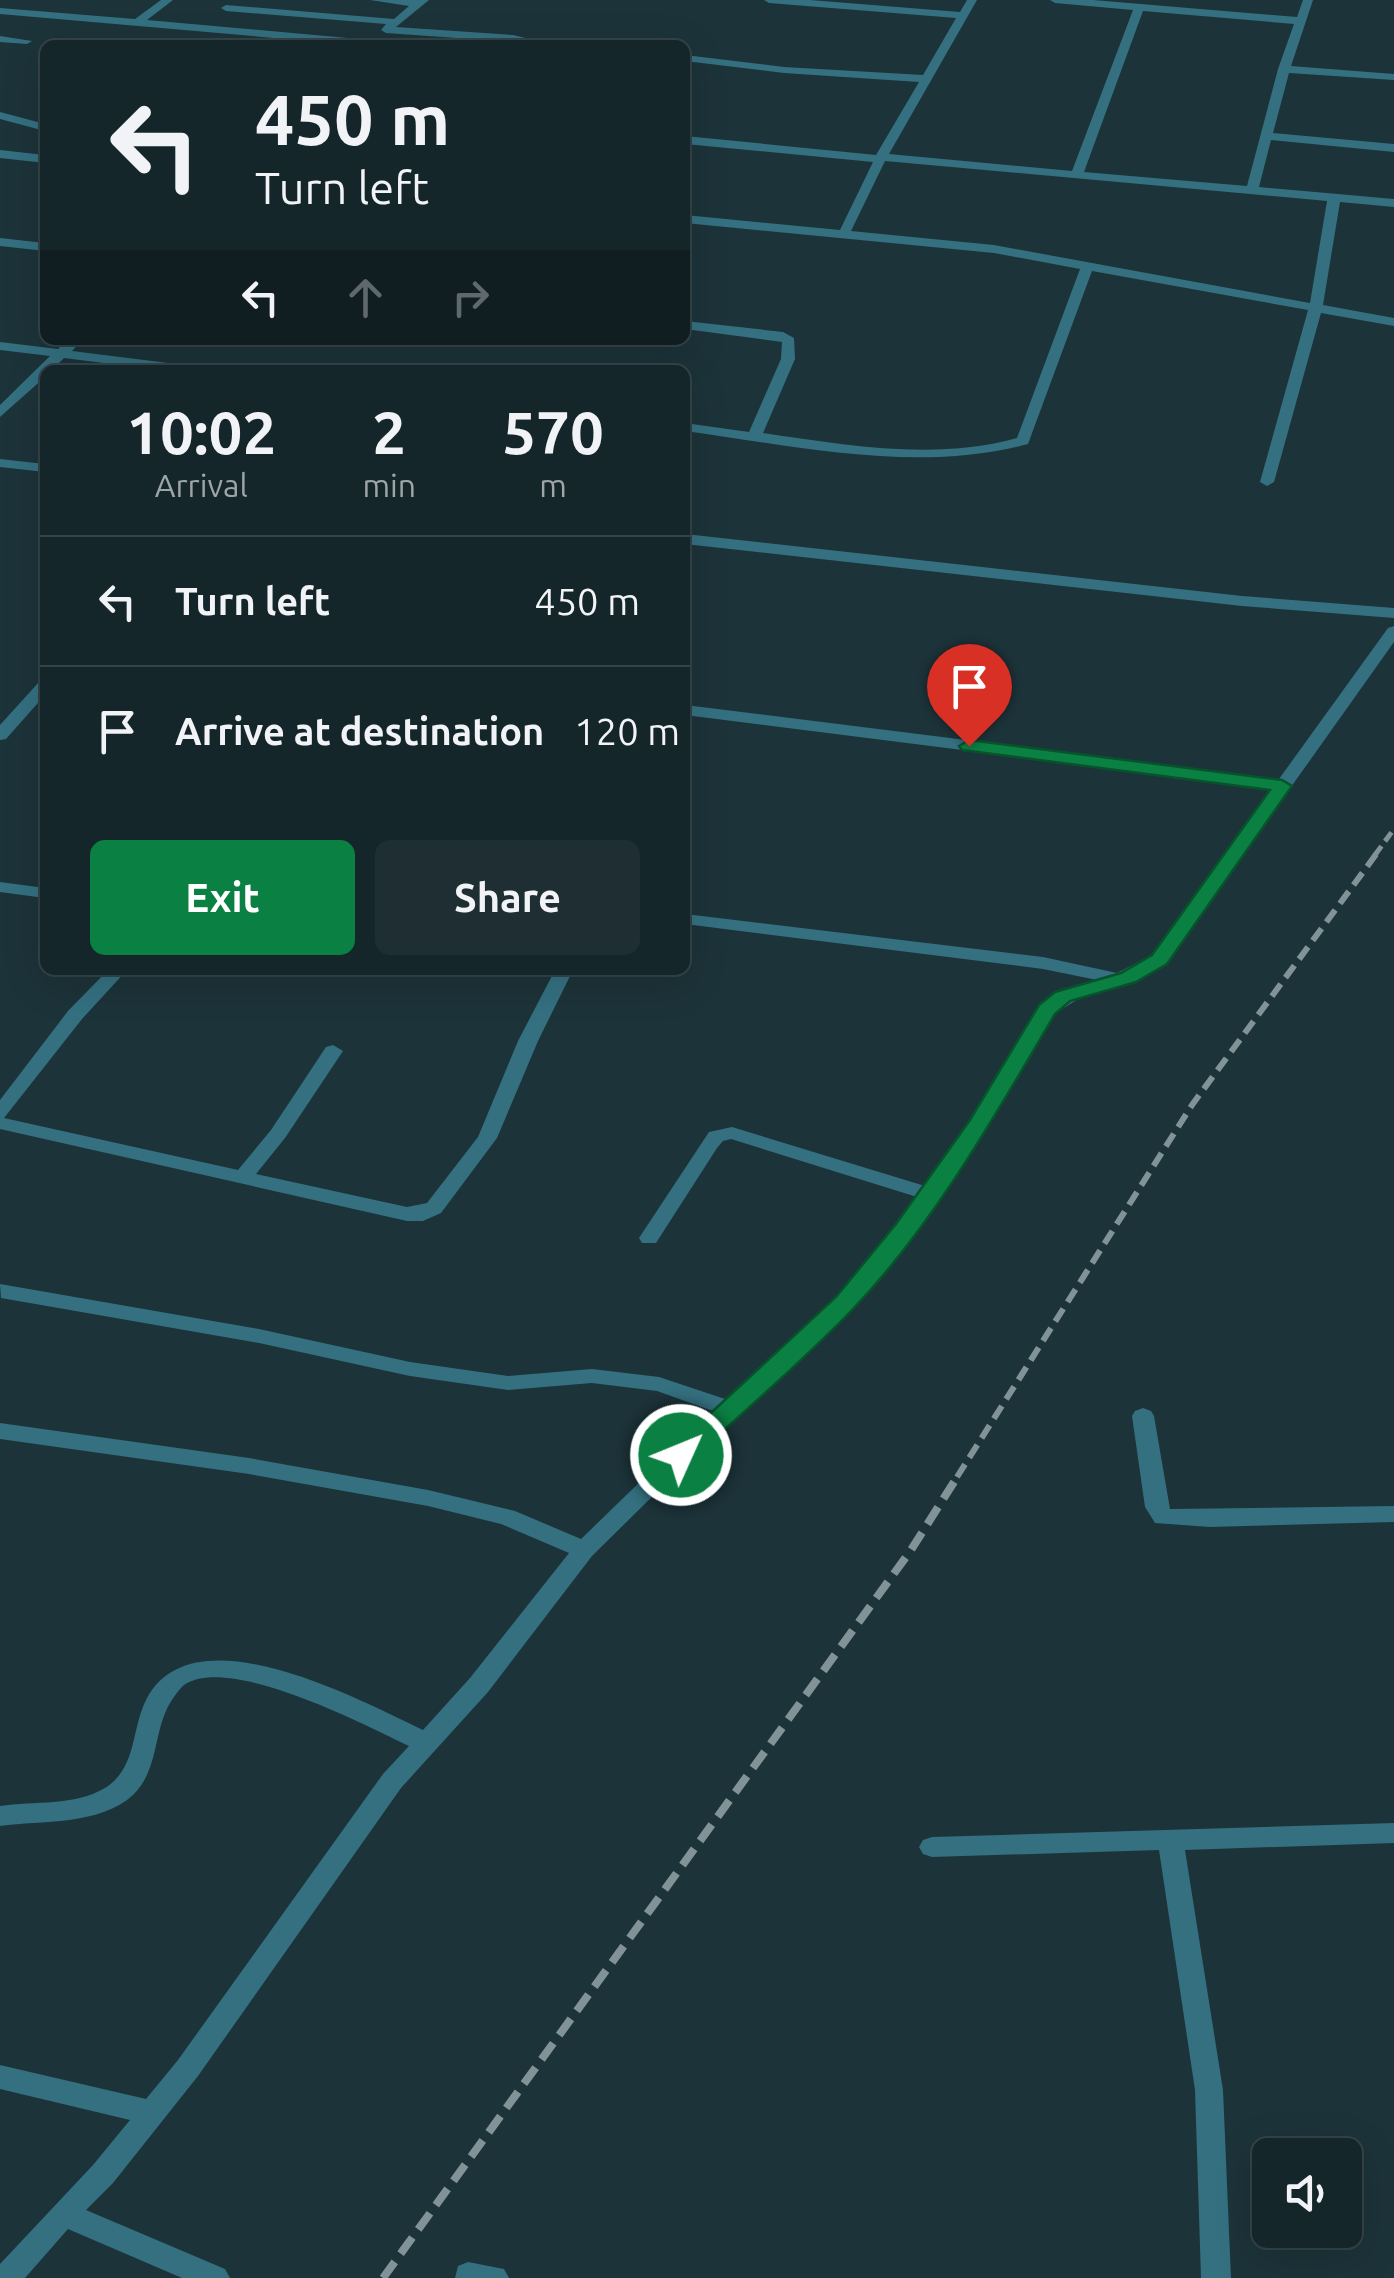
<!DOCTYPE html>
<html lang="en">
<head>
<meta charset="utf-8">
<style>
  :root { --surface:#15262b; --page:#1e2e33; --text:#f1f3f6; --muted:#9da5a9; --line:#344347; --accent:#0b8043 }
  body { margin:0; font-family:Ubuntu,sans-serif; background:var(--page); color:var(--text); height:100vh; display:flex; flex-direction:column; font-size:38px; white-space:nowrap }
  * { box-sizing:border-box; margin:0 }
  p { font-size:32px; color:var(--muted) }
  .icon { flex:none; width:55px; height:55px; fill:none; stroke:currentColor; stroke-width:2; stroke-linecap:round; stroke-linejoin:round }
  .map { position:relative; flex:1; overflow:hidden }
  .details { position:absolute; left:40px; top:365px; width:650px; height:610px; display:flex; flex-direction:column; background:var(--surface); border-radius:15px; box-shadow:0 10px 40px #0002,0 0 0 2px var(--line) }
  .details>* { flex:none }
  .top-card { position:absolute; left:40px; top:40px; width:650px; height:305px; border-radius:15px; box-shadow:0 10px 40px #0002,0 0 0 2px var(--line); background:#15262b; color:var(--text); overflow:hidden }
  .fabs { position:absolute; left:1252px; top:2138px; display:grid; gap:20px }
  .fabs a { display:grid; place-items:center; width:110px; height:110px; border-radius:15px; background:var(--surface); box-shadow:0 10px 40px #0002,0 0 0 2px var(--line); font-size:50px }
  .pin { position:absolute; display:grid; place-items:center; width:85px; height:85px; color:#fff; margin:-102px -42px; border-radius:50% 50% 50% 0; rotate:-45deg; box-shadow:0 0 10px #0007 }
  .pin .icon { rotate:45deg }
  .me { position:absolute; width:110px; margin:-55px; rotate:46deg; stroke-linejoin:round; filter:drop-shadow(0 0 8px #0008) }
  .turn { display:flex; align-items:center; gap:35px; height:210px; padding:0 50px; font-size:45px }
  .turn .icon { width:130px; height:130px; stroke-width:2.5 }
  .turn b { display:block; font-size:70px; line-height:85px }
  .lanes { display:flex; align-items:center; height:95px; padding:0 50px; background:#0003; justify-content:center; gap:50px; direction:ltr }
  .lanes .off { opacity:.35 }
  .eta { display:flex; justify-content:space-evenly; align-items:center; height:170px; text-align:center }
  .eta b { font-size:60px; font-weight:700; line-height:70px }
  .button { display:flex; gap:20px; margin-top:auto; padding:20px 50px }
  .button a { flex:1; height:115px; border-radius:15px; background:var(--accent); color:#fff; font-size:40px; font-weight:700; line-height:115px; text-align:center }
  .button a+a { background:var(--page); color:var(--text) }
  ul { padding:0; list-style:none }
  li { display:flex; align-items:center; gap:30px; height:130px; padding:0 50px; border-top:2px solid var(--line) }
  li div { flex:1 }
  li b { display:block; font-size:38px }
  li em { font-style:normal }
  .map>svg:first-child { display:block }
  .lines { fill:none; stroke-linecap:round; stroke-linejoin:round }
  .minor { fill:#347080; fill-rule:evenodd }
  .rail-far2 { stroke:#829398; stroke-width:5; stroke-dasharray:11 6; stroke-linecap:butt }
  .rail-far1 { stroke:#829398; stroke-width:6; stroke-dasharray:15 8; stroke-linecap:butt }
  .rail { stroke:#829398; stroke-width:8; stroke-dasharray:20 10; stroke-linecap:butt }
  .route { fill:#0b8043; stroke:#07532c; stroke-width:2.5 }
</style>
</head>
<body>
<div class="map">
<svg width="1394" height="2278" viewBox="0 0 1394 2278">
  <rect width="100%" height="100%" fill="#1c3339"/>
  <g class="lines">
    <path class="minor" d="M161,0H173L147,20L370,40L375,43L355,45L0,14V8L135,19Z
      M370,0H429L396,27L513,35L555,45L386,33L381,30L386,24L226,11L221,8L226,5L394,19L409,6Z
      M764,0H810L960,12L967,0H977L889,154L1072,171L1133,10L1055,3L1050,0H1093L1297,17L1303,0H1313L1291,66L1394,74V80L1289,73L1273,133L1394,144V152L1271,140L1259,187L1394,199V207L1340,202L1323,305L1394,318V326L1321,313L1274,482L1267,486L1260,482L1308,310L1092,271L1028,444C917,474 797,446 685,431V423L749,432L781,359L782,342L685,329V321L783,332L794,338L795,359L763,433C846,445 935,461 1017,438L1080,269L994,253L685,223V215L840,230L873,162L685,144V136L876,155L919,82L784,73L685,61V55L784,67L923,75L956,18L769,3ZM1143,11L1294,24L1278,69L1247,186L1084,172ZM885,161L1327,201L1310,303L994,245L851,231Z
      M0,36L32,41L27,44L0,42Z
      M0,112L45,124V131L0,119Z
      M0,150L45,155V163L0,158Z
      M0,238L45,243V251L0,246Z
      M67,340H82L72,351L192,366L199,370H159L64,358L52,370H45V377L0,417V405L50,356L0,350V342L58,349Z
      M0,459L45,464V472L0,467Z
      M685,534L1242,596L1394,608V618L1242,606L685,544Z
      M1394,626V642L1166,963L1138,978L1080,998L1054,1014L988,1125L911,1235L853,1308L737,1413L592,1556L488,1692L401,1788L198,2076L113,2183L86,2210L225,2269L230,2278H182L68,2229L25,2278H0V2264L93,2165L130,2120L0,2089V2065L146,2099L178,2060L383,1774L409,1746C365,1725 229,1654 184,1685C180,1688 173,1698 170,1703C153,1732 159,1770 133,1795C99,1826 42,1820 0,1826V1806C34,1801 75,1806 105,1788C137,1768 131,1730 146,1700C192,1609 359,1700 423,1730L470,1678L569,1553L501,1524L428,1506L249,1474L0,1439V1423L249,1458L428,1490L515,1511L581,1539L713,1411L657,1391L592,1383L508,1390L410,1376L259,1343L1,1298L0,1284L259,1329L410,1362L508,1376L592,1369L659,1377L725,1399L837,1298L917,1197L731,1139L723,1141L717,1148L656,1243H642L639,1238L709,1132L732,1127L925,1186L972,1120L1040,1006L1067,990L1097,980L1043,969L685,924V914L1043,957L1117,973L1152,955L1272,789L685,715V705L1279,779L1388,628Z
      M45,680V695L6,739L0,740V725L39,682Z
      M0,882L45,888V898L0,892Z
      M108,970H127L82,1019L4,1118L238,1170L271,1130L326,1047L333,1045L343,1051L285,1138L256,1174L407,1207L427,1203L478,1137L518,1041L555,970H573L538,1041L497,1138L441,1213L423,1221H407L0,1129V1100L68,1011Z
      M1143,1408L1151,1411L1154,1416L1170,1509L1394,1506V1522L1210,1527L1155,1523L1145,1507L1132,1416L1135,1411Z
      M1394,1823V1843L1185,1850L1223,2090L1231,2278H1201L1195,2090L1159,1850L932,1857L923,1854L919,1847L923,1840L932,1837Z
      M468,2262L504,2269L509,2278H455L458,2266Z"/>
    <path class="rail-far2" d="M1375,855L1394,829"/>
    <path class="rail-far1" d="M957,1477L1192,1105L1377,853"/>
    <path class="rail" d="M383,2278L911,1550L959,1474"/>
  </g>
  <path class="route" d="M969,740L1282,780L1292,786L1167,964L1136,982L1070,1001L1055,1014C996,1114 933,1226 852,1310C801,1363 744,1411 690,1461H672L668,1455L672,1449L836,1297L896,1224L970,1120L1039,1005L1055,992L1121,973L1152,955L1270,790L962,750L959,746Z"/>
</svg>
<div class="fabs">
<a><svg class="icon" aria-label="sound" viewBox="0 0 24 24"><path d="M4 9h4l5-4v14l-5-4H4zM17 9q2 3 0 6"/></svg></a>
</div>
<div class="pin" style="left:969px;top:746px;background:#d93025"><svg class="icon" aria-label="arrive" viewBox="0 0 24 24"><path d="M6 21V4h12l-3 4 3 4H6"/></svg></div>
<svg class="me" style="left:681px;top:1455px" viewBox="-20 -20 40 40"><circle r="17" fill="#0b8043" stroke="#fff" stroke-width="3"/><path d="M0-11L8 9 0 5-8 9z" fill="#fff"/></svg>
<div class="top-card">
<div class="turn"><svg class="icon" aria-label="left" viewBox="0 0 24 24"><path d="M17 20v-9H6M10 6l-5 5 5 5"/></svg><div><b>450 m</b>Turn left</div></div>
<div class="lanes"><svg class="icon" aria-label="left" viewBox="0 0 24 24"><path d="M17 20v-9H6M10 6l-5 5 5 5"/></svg><svg class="icon off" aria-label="ahead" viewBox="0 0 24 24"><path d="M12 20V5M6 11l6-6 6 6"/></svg><svg class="icon off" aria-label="right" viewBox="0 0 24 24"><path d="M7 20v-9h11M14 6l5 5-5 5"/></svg></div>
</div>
<section class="details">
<div class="eta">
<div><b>10:02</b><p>Arrival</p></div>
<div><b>2</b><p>min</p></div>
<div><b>570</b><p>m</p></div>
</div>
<ul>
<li><svg class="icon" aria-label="left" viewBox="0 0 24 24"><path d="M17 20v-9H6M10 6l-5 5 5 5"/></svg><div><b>Turn left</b></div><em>450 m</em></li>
<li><svg class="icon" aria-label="arrive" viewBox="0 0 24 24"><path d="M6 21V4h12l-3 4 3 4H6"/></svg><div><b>Arrive at destination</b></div><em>120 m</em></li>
</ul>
<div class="button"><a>Exit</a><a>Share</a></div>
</section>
</div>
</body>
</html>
